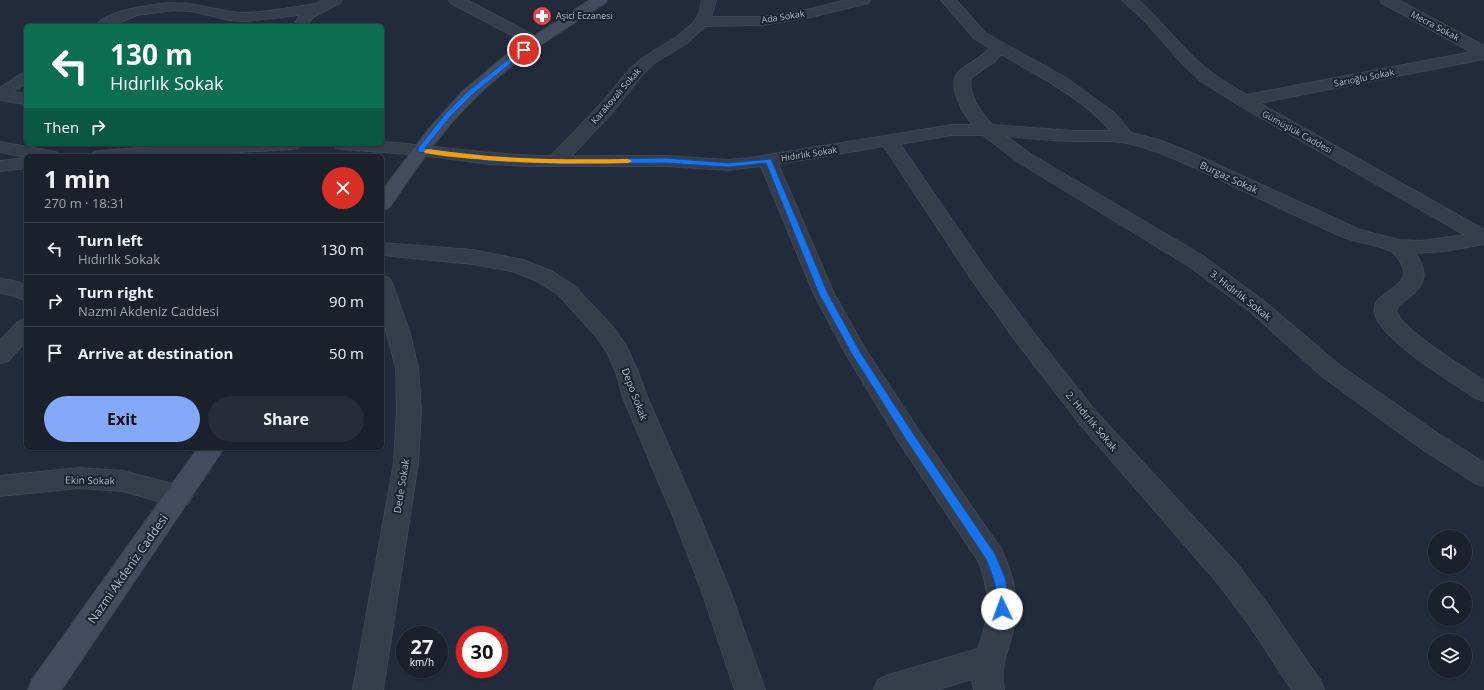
<!DOCTYPE html>
<html lang="en">
<head>
<meta charset="utf-8">
<style>
  :root { --surface:#1a202c; --page:#272d38; --text:#f1f3f6; --muted:#9fa3a9; --line:#383e48; --accent:#84a9f9 }
  body { margin:0; font-family:"Open Sans",sans-serif; background:var(--page); color:var(--text); height:100vh; display:flex; flex-direction:column; font-size:15px; white-space:nowrap }
  * { box-sizing:border-box; margin:0 }
  p { font-size:13px; color:var(--muted) }
  .icon { flex:none; width:22px; height:22px; fill:none; stroke:currentColor; stroke-width:2; stroke-linecap:round; stroke-linejoin:round }
  .map { position:relative; flex:1; overflow:hidden }
  .side { position:absolute; left:24px; top:154px; width:360px; height:296px; display:flex; flex-direction:column; background:var(--surface); border-radius:6px; box-shadow:0 1px 3px #0004,0 0 0 1px var(--line) }
  .side>* { flex:none }
  .guide { position:absolute; left:24px; top:24px; width:360px; height:122px; border-radius:6px; box-shadow:0 1px 3px #0004,0 0 0 1px var(--line); background:#0b6e4f; color:#fff; overflow:hidden }
  .controls { position:absolute; left:1428px; top:530px; display:grid; gap:8px }
  .controls a { display:grid; place-items:center; width:44px; height:44px; border-radius:50%; background:var(--surface); box-shadow:0 1px 3px #0004,0 0 0 1px var(--line); font-size:20px }
  .speed { position:absolute; left:396px; top:626px; display:flex; gap:8px; font-size:20px; font-weight:700; text-align:center }
  .speed>* { display:grid; place-content:center; width:52px; height:52px; border-radius:50%; background:var(--surface); box-shadow:0 1px 3px #0004,0 0 0 1px var(--line); line-height:1 }
  .speed small { font-size:10px; font-weight:400 }
  .speed .limit { border:6px solid #d22; background:#fff; color:#111 }
  .pin { position:absolute; display:grid; place-items:center; width:34px; height:34px; color:#fff; margin:-17px; border:2px solid #fff; border-radius:50%; box-shadow:0 1px 4px #0007 }
  .me { position:absolute; width:44px; margin:-22px; rotate:357deg; stroke-linejoin:round; filter:drop-shadow(0 0 3px #0008) }
  .turn { display:flex; align-items:center; gap:14px; height:84px; padding:0 20px; font-size:18px }
  .turn .icon { width:52px; height:52px; stroke-width:2.5 }
  .turn b { display:block; font-size:28px; line-height:34px }
  .then { display:flex; align-items:center; height:38px; padding:0 20px; background:#0003; gap:8px; font-size:15px }
  .round { display:grid; place-items:center; flex:none; width:42px; height:42px; border-radius:21px; background:var(--page) }
  .head { display:flex; align-items:center; justify-content:space-between; height:68px; padding:0 20px }
  h1 { font-size:24px; font-weight:700; line-height:30px }
  .button { display:flex; gap:8px; margin-top:auto; padding:8px 20px }
  .button a { flex:1; height:46px; border-radius:24px; background:var(--accent); color:#111; font-size:16px; font-weight:700; line-height:46px; text-align:center }
  .button a+a { background:var(--page); color:var(--text) }
  ul { padding:0; list-style:none }
  li { display:flex; align-items:center; gap:12px; height:52px; padding:0 20px; border-top:1px solid var(--line) }
  li div { flex:1 }
  li b { display:block; font-size:15px }
  li em { font-style:normal }
  .map>svg:first-child { display:block }
  .lines { fill:none; stroke-linecap:round; stroke-linejoin:round }
  .lane-casing { stroke:#3f4654; stroke-width:2 }
  .street-casing { stroke:#3f4654; stroke-width:2 }
  .secondary-casing { stroke:#3f4654; stroke-width:2 }
  .lane { fill:#353d4b; fill-rule:evenodd }
  .street { fill:#353d4b; fill-rule:evenodd }
  .secondary { fill:#434c5e; fill-rule:evenodd }
  .route { fill:#1a73e8; stroke:#114b97 }
  .slow { fill:#f59e0b }
  .labels { text-anchor:middle; stroke-width:4; stroke-linejoin:round; paint-order:stroke }
  .far-poi-label { font-size:9px; fill:#b1b8c7; stroke:#1b2230; text-anchor:start }
  .far-street-label { font-size:9px; fill:#b1b8c7; stroke:#1b2230 }
  .street-label { font-size:10px; fill:#b1b8c7; stroke:#1b2230 }
  .near-street-label { font-size:12px; fill:#b1b8c7; stroke:#1b2230 }
</style>
</head>
<body>
<div class="map">
<svg width="1484" height="690" viewBox="0 0 1484 690">
  <rect width="100%" height="100%" fill="#222b3b"/>
  <g class="lines">
    <g class="lane-casing">
      <path id="lane" d="M170,3L174,4L176,7L174,10L137,15L111,26H96C106,10 152,5 170,3Z
        M26,73V83L5,97L0,98V88L21,74Z"/>
    </g>
    <g class="street-casing">
      <path id="street" d="M324,0H342L340,3L313,17L307,26H293L300,15L245,21L229,20L192,11L165,10L163,7L165,4C192,0 217,12 243,13C266,13 294,7 316,4Z
        M449,0H467L540,39L543,42L540,45L535,47L530,45L451,3Z
        M702,0H716L711,17H762L811,9L846,0H870L868,3L811,17L762,25L705,26L687,43L654,63L642,75L613,112L571,156H666L728,160L750,158L952,125H973C964,115 947,86 958,73C967,63 981,59 990,48L975,39L941,0H956L985,33L1066,78L1114,113L1131,133L1159,140L1194,154L1360,230L1399,240L1421,241L1465,235L1237,104L1201,81L1183,64L1144,20L1122,0H1138C1158,18 1174,39 1194,58C1209,73 1228,84 1247,95L1472,52L1382,3L1380,0H1398L1484,46V59L1259,103L1484,230V244L1445,251L1415,253C1428,272 1427,284 1408,298C1402,302 1397,305 1396,312C1406,333 1463,367 1484,381V401L1476,398C1454,384 1379,338 1375,313C1370,287 1426,290 1394,253C1389,247 1351,241 1341,236C1300,218 1260,198 1219,179C1189,165 1159,150 1127,143C1109,139 1091,142 1074,141C1051,141 1028,138 1005,136L1032,155L1203,256L1266,303L1339,365L1440,435L1484,463V486L1475,483L1422,449L1323,377L1252,313L1189,266L1020,163L983,135H952L900,144L984,267L1032,331L1096,412L1237,564L1268,605L1320,680L1324,690H1292L1248,623L1217,582L1080,424L1016,341L970,277L884,146L778,164L834,294L865,349L919,431L1001,549C1013,574 1020,602 1013,630C1008,652 999,666 1004,690H974L972,679L936,690H874L878,680L889,675L978,649C990,617 991,594 979,562L901,445L846,354L814,294L761,166L728,170L666,166H527L490,164L420,155L342,149L336,148L333,144H382V142C439,146 494,156 551,156L601,104L630,69L644,57L677,37L694,22L699,14ZM1001,54C1037,75 1083,98 1111,131H1074L992,125C981,113 967,95 971,78L994,62Z
        M0,90L26,94V104L0,100Z
        M0,142L50,151L56,152L59,156L26,157L0,152Z
        M191,144H301L298,148L292,149L171,156H91L94,152L100,151Z
        M26,158V168L0,171V161Z
        M382,243L473,250L523,260L551,271L573,285L612,326L625,344L638,372L647,397L699,516L730,591L765,690H735L702,591L673,516L623,397L616,372L607,352L596,336L559,295L537,281L512,271L473,264L382,255Z
        M382,276L389,278L392,283L410,334L418,368L421,410L418,463L383,690H353L394,463L397,410L396,368L382,315Z
        M0,279L10,280L26,285V300L7,294L0,293Z
        M26,319V341L8,361L0,363V341L18,322Z
        M79,468L123,471L188,488L192,496L188,504L179,507L123,491L79,488L0,496V476Z"/>
    </g>
    <g class="secondary-casing">
      <path id="secondary" d="M590,0H607L605,3C560,32 513,60 475,98C441,130 415,170 389,208L382,210V191L428,130L463,91L510,52Z
        M198,448H224L61,690H28L32,680Z"/>
    </g>
    <use href="#lane" class="lane"/>
    <use href="#street" class="street"/>
    <use href="#secondary" class="secondary"/>
  </g>
  <path class="route" d="M522,48L527,50L472,95L451,116L425,148L490,157L555,160L666,158L728,163L771,159L828,294L860,352L914,435L995,554L1005,578L1009,598L1006,613L1002,615L998,613C996,608 998,603 997,597C996,584 991,572 986,559L907,441L852,354L819,294L766,163L728,167L666,163L555,164L490,161L418,152V148L446,113L467,92Z"/>
  <path class="slow" d="M428,149C494,159 561,160 628,159L632,161L628,163C581,164 534,164 486,160C466,158 445,157 425,153L424,151Z"/>
  <defs>
    <g id="pharmacy-disc" transform="scale(1)"><circle r="9.5" fill="#e0444e" stroke="#1b2230"/><path d="M-2-6h4v4h4v4h-4v4h-4v-4h-4v-4h4Z" fill="#fff"/></g>
  </defs>
  <g fill-rule="evenodd">
    <use href="#pharmacy-disc" x="542" y="16"/>
  </g>
  <g class="labels">
    <g class="far-poi-label">
      <text x="556" y="19">Aşici Eczanesi</text>
    </g>
    <g class="far-street-label">
      <text transform="translate(783 17) rotate(-9)" y="3">Ada Sokak</text>
      <text transform="translate(1435 26) rotate(28)" y="3">Mecra Sokak</text>
      <text transform="translate(1364 78) rotate(-11)" y="3">Sarıoğlu Sokak</text>
      <text transform="translate(616 96) rotate(-49)" y="3">Karakovalı Sokak</text>
      <text transform="translate(1297 132) rotate(29)" y="3">Gümüşlük Caddesi</text>
      <text transform="translate(809 154) rotate(-9)" y="3">Hıdırlık Sokak</text>
    </g>
    <g class="street-label">
      <text transform="translate(1229 177) rotate(25)" y="4">Burgaz Sokak</text>
      <text transform="translate(1241 295) rotate(38)" y="4">3. Hıdırlık Sokak</text>
      <text transform="translate(635 394) rotate(69)" y="4">Depo Sokak</text>
      <text transform="translate(1092 421) rotate(50)" y="4">2. Hıdırlık Sokak</text>
      <text transform="translate(90 480) rotate(1)" y="4">Ekin Sokak</text>
      <text transform="translate(401 486) rotate(-81)" y="4">Dede Sokak</text>
    </g>
    <g class="near-street-label">
      <text transform="translate(128 569) rotate(-55)" y="4">Nazmi Akdeniz Caddesi</text>
    </g>
  </g>
</svg>
<div class="controls">
<a><svg class="icon" aria-label="sound" viewBox="0 0 24 24"><path d="M4 9h4l5-4v14l-5-4H4zM17 9q2 3 0 6"/></svg></a>
<a><svg class="icon" aria-label="search" viewBox="0 0 24 24"><circle cx="10" cy="10" r="6"/><path d="M15 15l6 6"/></svg></a>
<a><svg class="icon" aria-label="layers" viewBox="0 0 24 24"><path d="M12 4l9 5-9 5-9-5zM3 14l9 5 9-5"/></svg></a>
</div>
<div class="speed"><div>27<small>km/h</small></div><div class="limit">30</div></div>
<div class="pin" style="left:524px;top:50px;background:#d93025"><svg class="icon" aria-label="arrive" viewBox="0 0 24 24"><path d="M6 21V4h12l-3 4 3 4H6"/></svg></div>
<svg class="me" style="left:1002px;top:609px" viewBox="-20 -20 40 40"><circle r="19" fill="#fff"/><path d="M0-13L10 11 0 6-10 11z" fill="#1a73e8"/></svg>
<div class="guide">
<div class="turn"><svg class="icon" aria-label="left" viewBox="0 0 24 24"><path d="M17 20v-9H6M10 6l-5 5 5 5"/></svg><div><b>130 m</b>Hıdırlık Sokak</div></div>
<div class="then">Then<svg class="icon" aria-label="right" viewBox="0 0 24 24"><path d="M7 20v-9h11M14 6l5 5-5 5"/></svg></div>
</div>
<section class="side">
<div class="head"><div><h1>1 min</h1><p>270 m · 18:31</p></div><a class="round" style="background:#d93025;color:#fff"><svg class="icon" aria-label="close" viewBox="0 0 24 24"><path d="M6 6l12 12M18 6L6 18"/></svg></a></div>
<ul>
<li><svg class="icon" aria-label="left" viewBox="0 0 24 24"><path d="M17 20v-9H6M10 6l-5 5 5 5"/></svg><div><b>Turn left</b><p>Hıdırlık Sokak</p></div><em>130 m</em></li>
<li><svg class="icon" aria-label="right" viewBox="0 0 24 24"><path d="M7 20v-9h11M14 6l5 5-5 5"/></svg><div><b>Turn right</b><p>Nazmi Akdeniz Caddesi</p></div><em>90 m</em></li>
<li><svg class="icon" aria-label="arrive" viewBox="0 0 24 24"><path d="M6 21V4h12l-3 4 3 4H6"/></svg><div><b>Arrive at destination</b></div><em>50 m</em></li>
</ul>
<div class="button"><a>Exit</a><a>Share</a></div>
</section>
</div>
</body>
</html>
